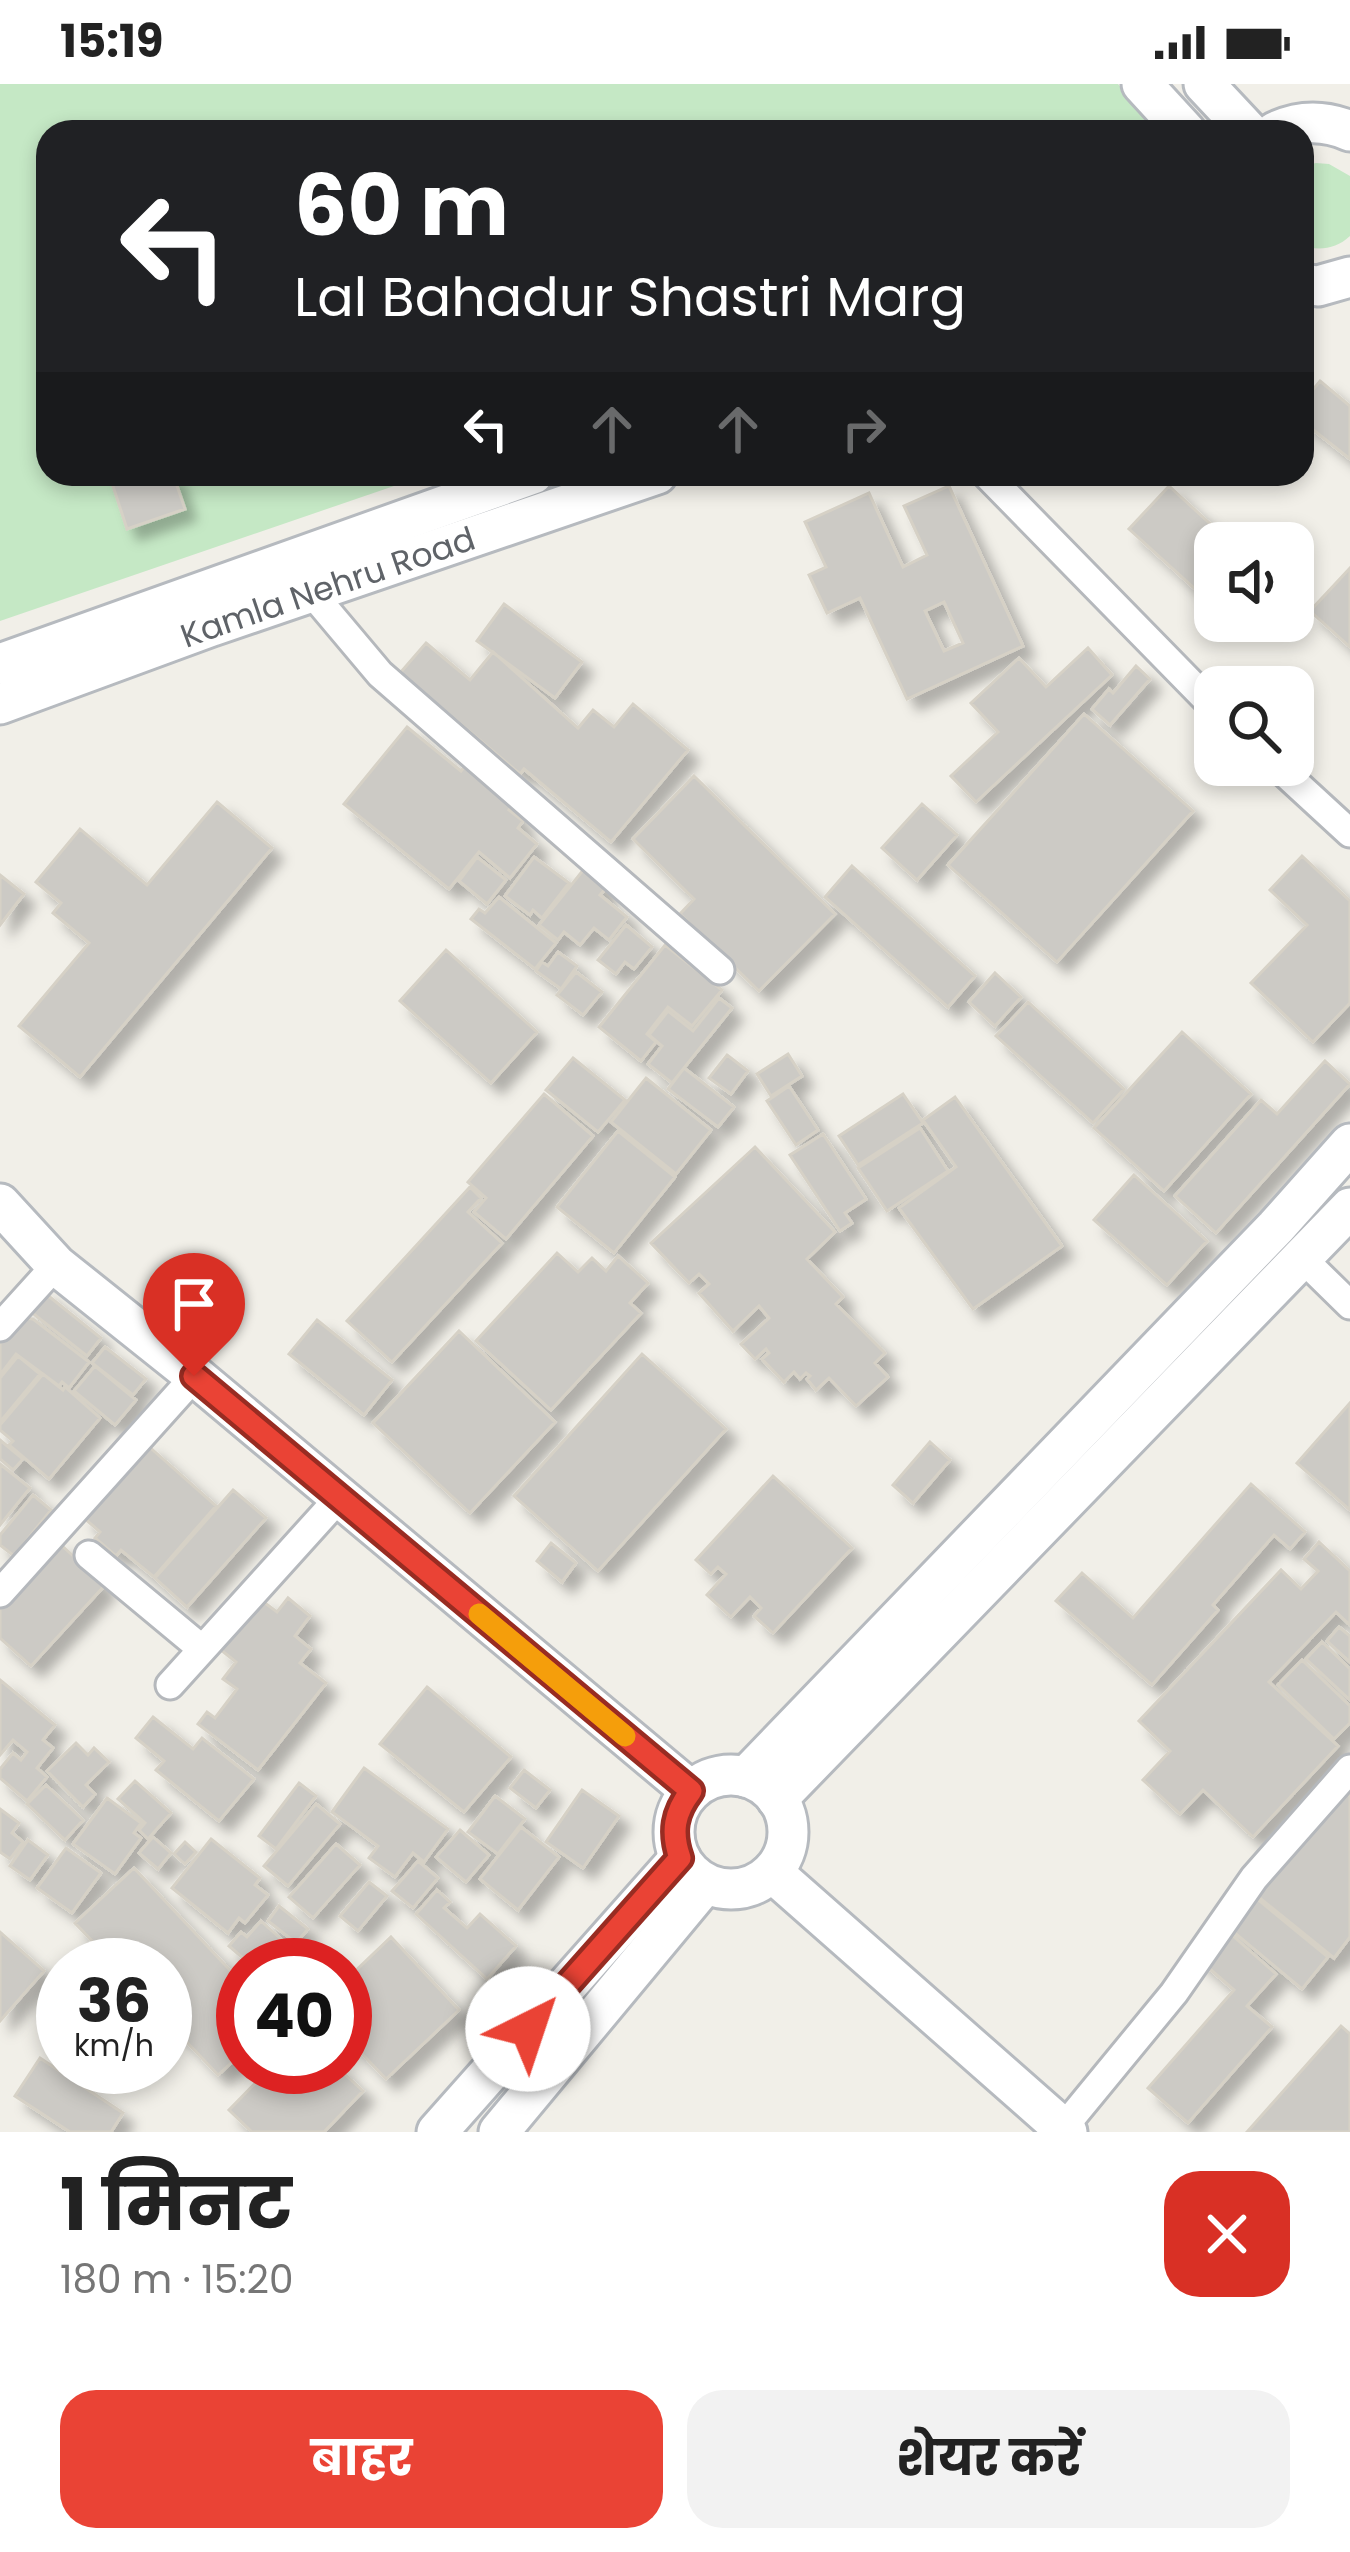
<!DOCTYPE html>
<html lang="hi">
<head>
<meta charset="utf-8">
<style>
  :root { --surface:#fff; --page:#f2f2f2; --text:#222; --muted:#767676; --accent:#ea4335 }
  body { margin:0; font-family:Poppins,"Noto Sans Devanagari",sans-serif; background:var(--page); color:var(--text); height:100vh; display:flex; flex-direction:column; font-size:45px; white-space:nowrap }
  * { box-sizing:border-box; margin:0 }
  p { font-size:39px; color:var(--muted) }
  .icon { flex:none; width:66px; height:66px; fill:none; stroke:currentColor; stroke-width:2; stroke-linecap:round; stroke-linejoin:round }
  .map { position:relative; height:2048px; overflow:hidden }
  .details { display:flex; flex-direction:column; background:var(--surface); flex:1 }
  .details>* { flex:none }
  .top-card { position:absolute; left:36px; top:36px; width:1278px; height:366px; border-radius:36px; box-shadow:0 6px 18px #0003; background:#202124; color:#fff; overflow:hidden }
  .tools { position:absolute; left:1194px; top:438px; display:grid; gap:24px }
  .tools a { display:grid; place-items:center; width:120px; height:120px; border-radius:24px; background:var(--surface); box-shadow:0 6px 18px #0003; font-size:60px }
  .speed { position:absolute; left:36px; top:1854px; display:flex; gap:24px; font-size:60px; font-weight:700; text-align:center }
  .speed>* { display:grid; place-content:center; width:156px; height:156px; border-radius:50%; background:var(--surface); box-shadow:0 6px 18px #0003; line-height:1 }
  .speed small { font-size:30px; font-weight:400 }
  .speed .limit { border:18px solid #d22; background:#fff; color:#111 }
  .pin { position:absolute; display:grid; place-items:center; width:102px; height:102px; color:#fff; margin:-123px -51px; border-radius:50% 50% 50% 0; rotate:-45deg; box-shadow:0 0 12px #0007 }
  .pin .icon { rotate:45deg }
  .me { position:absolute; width:132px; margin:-66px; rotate:41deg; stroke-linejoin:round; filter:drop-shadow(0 0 9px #0008) }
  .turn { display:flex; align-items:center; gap:42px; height:252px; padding:0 60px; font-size:54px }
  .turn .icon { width:156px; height:156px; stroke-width:2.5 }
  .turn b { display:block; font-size:84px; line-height:102px }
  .lanes { display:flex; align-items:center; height:114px; padding:0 60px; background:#0003; justify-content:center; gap:60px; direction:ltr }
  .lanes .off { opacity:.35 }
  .round { display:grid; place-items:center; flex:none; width:126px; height:126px; border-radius:36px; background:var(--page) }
  .summary { display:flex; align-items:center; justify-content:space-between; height:204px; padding:0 60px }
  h1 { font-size:72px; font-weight:700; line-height:90px }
  .button { display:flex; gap:24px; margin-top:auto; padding:24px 60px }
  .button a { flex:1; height:138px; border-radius:36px; background:var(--accent); color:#fff; font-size:48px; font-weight:700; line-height:138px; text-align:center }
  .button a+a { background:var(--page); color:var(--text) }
  .status { display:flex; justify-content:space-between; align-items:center; height:84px; padding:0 60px; background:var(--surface); direction:ltr }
  .status svg { height:33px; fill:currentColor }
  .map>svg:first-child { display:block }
  .green { fill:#c5e8c5 }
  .building { fill:#cccac5; stroke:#d6d1c6; stroke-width:3; fill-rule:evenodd; filter:url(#shadow) }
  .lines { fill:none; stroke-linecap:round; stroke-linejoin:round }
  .street-casing { stroke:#b5b8bc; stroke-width:33 }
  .secondary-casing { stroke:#b6babf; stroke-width:45 }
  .street { stroke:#fff; stroke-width:27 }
  .secondary { stroke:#fff; stroke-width:39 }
  .route-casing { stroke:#982c22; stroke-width:30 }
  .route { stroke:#ea4335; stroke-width:21 }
  .slow { stroke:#f59e0b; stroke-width:21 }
  .labels { text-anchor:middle; stroke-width:10; stroke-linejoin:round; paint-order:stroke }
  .street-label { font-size:33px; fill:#5f6368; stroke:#fff }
</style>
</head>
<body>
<div class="status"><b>15:19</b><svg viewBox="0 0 49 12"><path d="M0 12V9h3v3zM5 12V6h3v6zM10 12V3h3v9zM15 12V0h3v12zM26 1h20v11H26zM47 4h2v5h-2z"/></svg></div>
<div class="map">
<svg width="1350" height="2048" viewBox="0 0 1350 2048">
  <defs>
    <filter id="shadow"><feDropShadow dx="11" dy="11" stdDeviation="6" flood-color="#0004"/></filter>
  </defs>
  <rect width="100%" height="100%" fill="#f1efe8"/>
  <path class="green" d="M0,0H1118L1148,33L1149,48H48V390H429L0,537Z
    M1316,79L1329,80L1350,92V152C1336,165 1320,167 1302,162V82Z"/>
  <path class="building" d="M1320,297L1350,322V375L1302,337V319Z
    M109,390H173L185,425L127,445Z
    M949,402L1023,562L907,615L860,514L827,529L809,491L826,483L805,438L869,409L903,483L927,471L904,422ZM944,518L963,559L944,567L925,527Z
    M1169,402L1231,459H1215V523L1129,445Z
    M1350,484V563L1310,527Z
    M504,520L582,578L555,614L477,557Z
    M426,559L470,596L493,568L578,644L593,626L614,643L633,620L688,666L611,758L524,685L520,690L400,589Z
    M1088,564L1112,591L976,718L951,692L998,648L971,619L1019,574L1046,603Z
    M1136,582L1150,595L1110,641L1092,625L1109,605L1113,609Z
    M1084,630L1193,727L1057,878L948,781Z
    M407,643L461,687L468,678L516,717L509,726L523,737L518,744L537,760L510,794L479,768L449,805L344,720Z
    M694,692L835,830L759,907L680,830L694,815L633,755Z
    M217,718L272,764L80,993L19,942L89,859L53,829L61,819L36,798L80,745L147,801Z
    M922,720L957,751L917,796L882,764Z
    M1302,772L1350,817V919L1313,958L1251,899L1307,841L1270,806Z
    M477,773L506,796L487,820L459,797Z
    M534,773L569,799L542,834L533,826L530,831L505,812Z
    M852,782L975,892L948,923L825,813Z
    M584,785L607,803L600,811L627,833L609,856L594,844L580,861L564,848L558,856L539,841Z
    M0,791L24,810L0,841Z
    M499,813L556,859L535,885L471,835L479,825L485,829Z
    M626,841L652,863L634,885L625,878L616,890L598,876Z
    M665,861L722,906L692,942L668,923L647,950L656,958L641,977L599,943Z
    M446,866L537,948L491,999L400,917Z
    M558,868L577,882L561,905L536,887L542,878L548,882Z
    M576,888L602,908L583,931L557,911Z
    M995,889L1021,913L995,942L969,918Z
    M719,914L732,924L672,999L648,980L662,962L649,951L668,927L693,947Z
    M1028,918L1124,1005L1093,1039L996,952Z
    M1182,948L1251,1010L1164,1107L1094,1044Z
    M788,970L802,992L771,1012L757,990Z
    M727,971L748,987L731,1010L709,994Z
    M573,974L625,1016L598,1048L546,1006Z
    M1325,977L1350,1000L1216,1149L1175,1112L1261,1016L1277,1030Z
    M684,984L734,1023L718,1043L668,1005Z
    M646,994L711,1046L676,1090L611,1038Z
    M789,1002L818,1046L796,1061L767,1017Z
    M544,1010L593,1052L506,1155L474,1128L486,1114L468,1098Z
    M903,1010L923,1039L858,1081L839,1052Z
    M955,1013L1062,1162L973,1225L899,1124L956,1083L923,1036Z
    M920,1044L948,1087L887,1127L858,1084Z
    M618,1047L675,1093L614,1169L557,1123Z
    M823,1050L866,1115L845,1129L852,1139L840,1147L790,1071Z
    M755,1063L835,1148L807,1175L843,1213L836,1220L885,1269L875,1279L888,1293L856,1322L829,1294L816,1306L807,1295L810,1292L806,1289L800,1295L794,1288L784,1298L762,1275L769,1269L766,1265L755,1275L741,1260L769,1234L759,1222L733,1247L699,1209L709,1200L699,1190L689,1199L651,1159Z
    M1134,1091L1207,1157L1167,1201L1094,1136Z
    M470,1103L481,1114L468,1128L502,1159L392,1278L347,1237Z
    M557,1169L578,1188L592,1174L606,1187L618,1172L648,1199L630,1219L641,1229L551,1326L476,1257Z
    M41,1206L101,1254L87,1272L26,1224Z
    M13,1233L33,1235L89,1278L69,1304L62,1298L59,1302L16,1270L0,1291V1250Z
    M317,1236L392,1296L364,1331L289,1270Z
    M459,1247L555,1338L470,1429L373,1339Z
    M105,1263L146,1295L133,1311L92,1279Z
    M642,1270L726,1345L598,1487L514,1412Z
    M18,1272L40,1290L0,1338V1294Z
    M95,1282L136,1316L115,1341L74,1307Z
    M43,1290L63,1306L65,1303L100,1334L49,1395L9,1361L13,1357L0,1346V1341Z
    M1350,1319V1426L1297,1379Z
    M0,1356L23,1375L13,1386L0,1375Z
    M930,1358L950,1376L913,1419L893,1401Z
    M146,1360L216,1422L154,1493L121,1466L116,1472L95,1454L100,1448L83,1433Z
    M0,1380L30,1404L0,1441Z
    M773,1392L852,1464L773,1549L754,1532L761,1524L750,1513L731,1533L707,1511L726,1490L718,1483L711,1490L696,1476Z
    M1251,1400L1305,1448L1290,1465L1274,1451L1213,1521L1218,1526L1152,1601L1056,1517L1082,1489L1133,1534Z
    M233,1406L266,1434L187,1523L155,1494Z
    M33,1411L51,1426L14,1472L0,1461V1451Z
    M1319,1458L1350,1487V1541L1336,1528L1269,1598L1338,1662L1253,1753L1203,1706L1180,1730L1143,1696L1170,1667L1139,1637L1281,1486L1301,1505L1318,1487L1304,1475Z
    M59,1459L105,1501L31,1582L0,1554V1523Z
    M551,1459L576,1479L562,1498L537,1477Z
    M288,1514L310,1532L295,1552L311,1565L300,1579L326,1599L258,1686L198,1640L207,1628L215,1634L237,1605L223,1595L236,1578L221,1566L261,1516L277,1528Z
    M1339,1543L1350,1552V1578L1327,1557Z
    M1322,1558L1350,1585V1616L1306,1575Z
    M1302,1576L1350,1622V1639L1334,1655L1278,1601Z
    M0,1596L55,1641L43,1656L53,1664L37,1684L47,1693L27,1717L0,1694V1685L13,1669L21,1676L27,1668L13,1656L0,1671Z
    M427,1603L511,1673L464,1728L380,1660Z
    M153,1633L193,1665L202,1654L254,1695L219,1737L156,1686L164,1677L136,1654Z
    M76,1659L88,1671L94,1664L109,1678L86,1701L95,1710L83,1723L47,1687Z
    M364,1684L448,1745L424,1778L413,1769L395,1793L369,1774L378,1762L332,1728Z
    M524,1686L550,1706L536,1724L510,1704Z
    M135,1697L171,1729L148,1755L139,1746L145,1739L118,1715Z
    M299,1699L316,1712L276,1765L259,1752Z
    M46,1701L83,1736L65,1756L27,1720Z
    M1341,1705L1350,1712V1853L1334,1874L1256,1811Z
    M582,1706L619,1732L583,1784L546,1758Z
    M495,1712L525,1735L498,1770L468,1748Z
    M107,1714L141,1739L134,1749L141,1754L115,1790L73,1760Z
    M316,1720L340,1740L288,1802L264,1782Z
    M0,1725L19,1739L12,1749L23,1758L10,1775L0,1768Z
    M521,1743L559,1773L518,1826L480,1795Z
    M460,1746L489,1771L466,1798L436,1773Z
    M153,1753L171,1769L158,1785L139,1769Z
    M211,1755L260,1794L255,1801L268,1811L245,1839L239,1834L228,1849L172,1804Z
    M28,1756L48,1771L30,1796L10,1782Z
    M185,1758L196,1768L185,1780L174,1770Z
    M336,1760L360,1781L313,1834L289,1813Z
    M66,1764L101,1789L72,1829L37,1804Z
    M418,1777L438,1794L413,1824L392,1807Z
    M134,1784L243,1900V1968L218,1991L165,1935V1881H115L75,1839Z
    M369,1798L387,1812L358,1847L340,1832Z
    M437,1806L450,1818L444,1824L467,1844L480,1830L516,1862L487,1895L416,1830Z
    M1250,1809L1328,1873L1302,1905L1224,1840Z
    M279,1822L308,1845L296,1859L268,1837Z
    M1215,1836L1276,1890L1247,1922L1272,1943L1188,2039L1148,2004L1234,1906L1188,1866Z
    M261,1837L282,1856L270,1869L265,1864L251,1881L229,1862L241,1848L247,1853Z
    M0,1848L44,1887L0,1937Z
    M391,1853L459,1926L386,1995L345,1952V1897Z
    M290,1864L312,1881H276Z
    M1341,1942L1350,1950V2048H1247Z
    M40,1974L123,2029L111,2048H70L15,2012Z
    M271,1983H337L363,2007L324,2048H252L229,2026Z"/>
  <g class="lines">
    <g class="street-casing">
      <path id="street" d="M986,390L1215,624
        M311,508L380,590L720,886
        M1276,681L1350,749
        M1303,1175L1350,1221
        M0,1243L56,1181
        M89,1471L202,1565
        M0,1509L195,1292
        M170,1601L339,1414
        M1063,2044L1174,1909L1254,1794L1350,1685"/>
    </g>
    <g class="secondary-casing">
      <g id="secondary">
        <path d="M1142,0L1186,48"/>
        <path d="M1204,0L1249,48"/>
        <path d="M1275,48C1300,36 1324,36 1350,47"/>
        <path d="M1302,200L1318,202L1350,193"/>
        <path d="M0,580L533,390"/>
        <path id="s1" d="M0,620L212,542L657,390"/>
        <path d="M0,1120L56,1181L195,1292L691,1707"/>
        <circle cx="731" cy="1748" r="57"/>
        <path d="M746,1693L1276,1143L1350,1060"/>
        <path d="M777,1715L1350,1124"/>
        <path d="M772,1788L1067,2048"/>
        <path d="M437,2048L680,1774"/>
        <path d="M499,2048L705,1800"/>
      </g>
    </g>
    <use href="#street" class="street"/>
    <use href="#secondary" class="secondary"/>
  </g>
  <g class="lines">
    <g class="route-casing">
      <path id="route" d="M194,1292L691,1707C674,1729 671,1748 680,1774L528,1945"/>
    </g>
    <use href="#route" class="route"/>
    <path class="slow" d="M479,1530L625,1652"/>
  </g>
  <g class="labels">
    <g class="street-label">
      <text dy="12" stroke="none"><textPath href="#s1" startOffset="348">Kamla Nehru Road</textPath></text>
    </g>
  </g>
</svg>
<div class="tools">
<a><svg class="icon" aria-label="sound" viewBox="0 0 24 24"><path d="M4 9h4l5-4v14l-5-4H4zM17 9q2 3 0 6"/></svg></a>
<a><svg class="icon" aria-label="search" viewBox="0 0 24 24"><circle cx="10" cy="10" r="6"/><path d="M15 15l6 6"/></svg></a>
</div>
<div class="speed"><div>36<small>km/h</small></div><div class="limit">40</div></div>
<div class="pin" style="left:194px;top:1292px;background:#d93025"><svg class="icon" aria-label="arrive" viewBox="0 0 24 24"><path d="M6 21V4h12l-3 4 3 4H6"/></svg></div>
<svg class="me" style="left:528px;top:1945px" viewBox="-20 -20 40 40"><circle r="19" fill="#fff"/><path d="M0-13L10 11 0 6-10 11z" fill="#ea4335"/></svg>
<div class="top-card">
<div class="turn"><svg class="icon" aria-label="left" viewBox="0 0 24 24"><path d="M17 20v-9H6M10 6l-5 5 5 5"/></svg><div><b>60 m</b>Lal Bahadur Shastri Marg</div></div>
<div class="lanes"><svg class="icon" aria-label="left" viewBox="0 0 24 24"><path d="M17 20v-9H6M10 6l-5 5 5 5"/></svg><svg class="icon off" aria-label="ahead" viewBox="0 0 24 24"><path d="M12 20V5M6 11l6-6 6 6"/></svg><svg class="icon off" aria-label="ahead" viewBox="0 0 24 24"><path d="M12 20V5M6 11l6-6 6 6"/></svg><svg class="icon off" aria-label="right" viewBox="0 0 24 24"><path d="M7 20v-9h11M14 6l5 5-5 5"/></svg></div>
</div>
</div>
<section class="details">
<div class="summary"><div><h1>1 मिनट</h1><p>180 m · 15:20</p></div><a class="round" style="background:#d93025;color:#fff"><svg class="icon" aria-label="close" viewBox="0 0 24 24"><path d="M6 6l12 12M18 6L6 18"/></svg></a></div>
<div class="button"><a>बाहर</a><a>शेयर करें</a></div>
</section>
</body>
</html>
